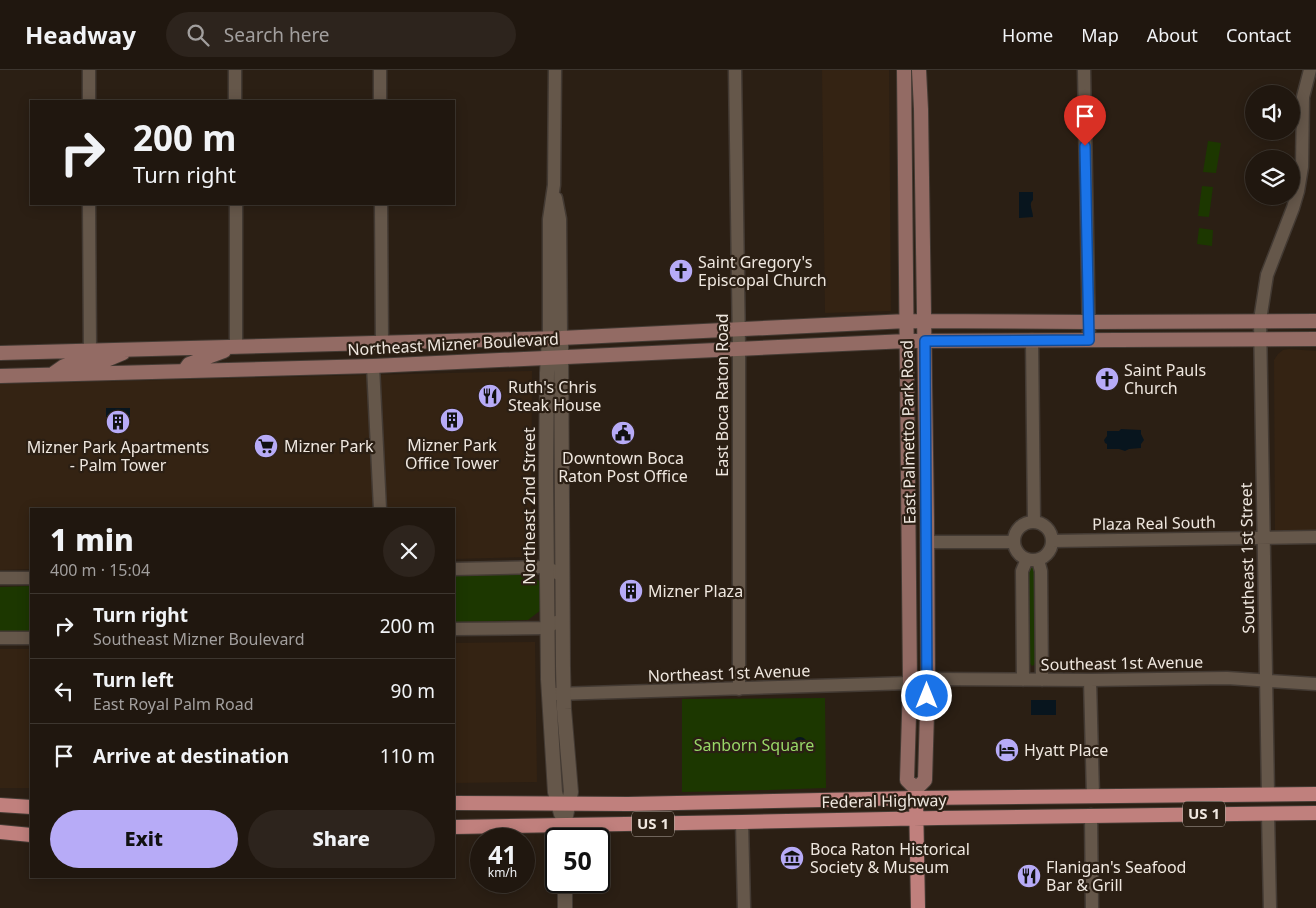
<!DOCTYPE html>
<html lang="en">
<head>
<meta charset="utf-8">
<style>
  :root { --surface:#20170f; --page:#2d241d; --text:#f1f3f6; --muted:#a29f9e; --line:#3d362f; --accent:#b7abf7 }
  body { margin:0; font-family:"Noto Sans",sans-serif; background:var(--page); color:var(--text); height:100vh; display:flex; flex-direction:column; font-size:19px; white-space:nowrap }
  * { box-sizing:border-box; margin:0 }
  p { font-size:16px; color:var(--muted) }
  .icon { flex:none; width:28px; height:28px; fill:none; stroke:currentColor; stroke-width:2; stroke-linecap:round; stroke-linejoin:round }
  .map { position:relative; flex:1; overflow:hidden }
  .sheet { position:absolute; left:30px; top:438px; width:425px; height:370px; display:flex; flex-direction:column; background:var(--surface); border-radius:0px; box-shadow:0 2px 12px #0003,0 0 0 1px var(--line) }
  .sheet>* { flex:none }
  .hud { position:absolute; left:30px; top:30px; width:425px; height:105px; border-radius:0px; box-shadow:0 2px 12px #0003,0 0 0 1px var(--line); background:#20170f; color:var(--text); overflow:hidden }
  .fabs { position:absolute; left:1245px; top:15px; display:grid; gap:10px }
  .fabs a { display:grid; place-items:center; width:55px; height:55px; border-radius:50%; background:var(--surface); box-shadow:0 2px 12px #0003,0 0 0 1px var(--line); font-size:25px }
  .speed { position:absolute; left:470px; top:758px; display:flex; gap:10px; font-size:25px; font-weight:700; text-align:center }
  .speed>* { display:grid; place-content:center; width:65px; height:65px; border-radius:50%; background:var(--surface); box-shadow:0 2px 12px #0003,0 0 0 1px var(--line); line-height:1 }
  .speed small { font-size:12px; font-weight:400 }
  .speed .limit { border:2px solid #111; border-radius:8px; background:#fff; color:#111 }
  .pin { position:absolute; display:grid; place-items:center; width:42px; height:42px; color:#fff; margin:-51px -21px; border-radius:50% 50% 50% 0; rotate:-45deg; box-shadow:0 0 5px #0007 }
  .pin .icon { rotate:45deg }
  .me { position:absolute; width:55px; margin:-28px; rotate:0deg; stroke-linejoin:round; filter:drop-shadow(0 0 4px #0008) }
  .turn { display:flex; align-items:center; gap:18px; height:105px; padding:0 20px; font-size:22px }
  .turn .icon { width:65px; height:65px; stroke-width:2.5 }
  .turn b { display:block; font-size:35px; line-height:42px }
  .round { display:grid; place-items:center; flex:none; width:52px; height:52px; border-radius:26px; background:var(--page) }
  .summary { display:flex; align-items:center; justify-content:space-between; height:85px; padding:0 20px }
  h1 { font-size:30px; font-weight:800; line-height:38px }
  .cta { display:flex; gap:10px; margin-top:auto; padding:10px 20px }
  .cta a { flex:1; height:58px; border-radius:30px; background:var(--accent); color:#111; font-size:20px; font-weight:800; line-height:58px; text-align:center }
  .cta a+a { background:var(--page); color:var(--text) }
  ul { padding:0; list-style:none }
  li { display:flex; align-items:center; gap:15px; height:65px; padding:0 20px; border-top:1px solid var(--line) }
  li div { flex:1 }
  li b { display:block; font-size:19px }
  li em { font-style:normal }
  header { display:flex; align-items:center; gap:30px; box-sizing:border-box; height:70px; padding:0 25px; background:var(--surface); border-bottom:1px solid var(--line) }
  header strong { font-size:24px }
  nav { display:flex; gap:28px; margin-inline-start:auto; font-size:18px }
  .search { width:350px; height:45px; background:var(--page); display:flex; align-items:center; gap:12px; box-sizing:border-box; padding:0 18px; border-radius:28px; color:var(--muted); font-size:19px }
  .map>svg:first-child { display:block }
  .built { fill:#342313 }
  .green { fill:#1c3700 }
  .water { fill:#08151e }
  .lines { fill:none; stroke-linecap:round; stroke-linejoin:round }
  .minor-casing { stroke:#433a33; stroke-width:15 }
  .tertiary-casing { stroke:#433a33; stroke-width:16 }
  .secondary-casing { stroke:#433a33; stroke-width:16 }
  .primary-casing { stroke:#433a33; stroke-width:16 }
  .minor { stroke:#65574a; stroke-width:12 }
  .tertiary { stroke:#65574a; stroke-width:14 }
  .secondary { stroke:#936b64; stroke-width:14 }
  .primary { stroke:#c0807d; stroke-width:14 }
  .route-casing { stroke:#114b97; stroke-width:12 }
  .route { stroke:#1a73e8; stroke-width:9 }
  .labels { text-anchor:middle; stroke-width:4.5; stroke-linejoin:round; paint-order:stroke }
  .shield { fill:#2b1f14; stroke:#b4aba2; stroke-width:1 }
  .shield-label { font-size:15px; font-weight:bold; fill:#efe7df }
  .poi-label { font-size:16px; fill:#efe7df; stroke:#2b1f14; text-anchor:start }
  .street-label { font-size:16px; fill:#efe7df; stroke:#2b1f14 }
  .park-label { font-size:16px; fill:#98d767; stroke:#2b1f14 }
</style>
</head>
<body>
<header>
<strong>Headway</strong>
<div class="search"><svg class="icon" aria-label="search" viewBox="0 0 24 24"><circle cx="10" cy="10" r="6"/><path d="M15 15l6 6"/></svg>Search here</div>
<nav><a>Home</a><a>Map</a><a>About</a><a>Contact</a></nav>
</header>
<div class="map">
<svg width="1316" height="838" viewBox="0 0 1316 838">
  <rect width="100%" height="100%" fill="#2b1f14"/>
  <path class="built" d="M822,0H889L891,241L825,243Z
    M1289,279L1316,281V467L1275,468L1274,290L1278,284L1283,280Z
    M532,301L531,487L454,489V439H31V499L0,500V314Z
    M535,572L537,712L454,713V573Z
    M0,579H31V718H0Z"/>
  <path class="green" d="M1208,71L1221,73L1216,103L1203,102Z
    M1202,116L1213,117L1209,147L1198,146Z
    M1199,158L1213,160L1212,176L1197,174Z
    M1033,495L1035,499L1036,591L1034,595L1032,596L1029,592L1028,584V501L1029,496Z
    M527,504L542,513L541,540L528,550L454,552V506Z
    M31,516V561L0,562V517Z
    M825,628L826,718L738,721L682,722V629Z"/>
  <path class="water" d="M1019,122H1033V130C1028,134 1033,140 1033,147L1019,148Z
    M106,338H130V347H106Z
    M1121,359L1141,360V364L1144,370L1141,374V378L1129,379L1125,381L1119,379H1107V374L1105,373L1104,370L1107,366V361H1119Z
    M1031,630H1056V645H1031Z
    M793 674a7 7 0 1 1 14 0a7 7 0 1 1-14 0Z"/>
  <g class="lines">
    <g class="minor-casing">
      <path id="minor" d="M89,0V31
        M235,0V31
        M380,0V31
        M735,0L739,279V619
        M1084,0L1089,270
        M556,128L560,149L561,268
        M89,134L90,281
        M236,134V277
        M381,134L382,274
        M549,269V149L554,115L555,0
        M1032,270L1034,452
        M373,296L380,439
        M1014 471a19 19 0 1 1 38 0a19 19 0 1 1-38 0Z
        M1052,471L1316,467
        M927,472H1014
        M1038,490L1041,501L1042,610
        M454,499L547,497L562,506
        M0,508H31
        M454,559L547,558L556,552
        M0,568H31
        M928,609L1090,610L1227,608L1316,614
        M1023,610L1022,501L1027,489
        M1090,610L1093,726
        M555,624L910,613
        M1268,724L1260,250L1267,205L1293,138L1298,121L1302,97L1303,27L1310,0
        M1268,744L1270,838
        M1091,745L1092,838
        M742,752L744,838"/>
    </g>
    <g class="tertiary-casing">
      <path id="tertiary" d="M561,268L563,597L564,639L571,722L564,755V769
        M549,269L547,303L546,406L548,609L555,722L561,744
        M565,811V838"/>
    </g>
    <g class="secondary-casing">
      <path id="secondary" d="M904,0L910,613L907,710L916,719V728
        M0,283L561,268L907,251L1089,252L1316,251
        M184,301L189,294L224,281
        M54,303L64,296L72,294L104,291L123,283
        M0,306L373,296L907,271L1316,269
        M916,719L925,710L928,609L927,451L921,39L919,0"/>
    </g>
    <g class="primary-casing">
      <path id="primary" d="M916,728L918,838
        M454,733L628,734L916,728L1316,724
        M0,735L31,737
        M454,757L742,752L938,748L1316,743
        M0,762L31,765"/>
    </g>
    <use href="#minor" class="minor"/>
    <use href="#tertiary" class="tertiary"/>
    <use href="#secondary" class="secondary"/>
    <use href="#primary" class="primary"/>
  </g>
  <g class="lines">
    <g class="route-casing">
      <path id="route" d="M927,626L925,271L1089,270L1085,76"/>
    </g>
    <use href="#route" class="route"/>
  </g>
  <defs>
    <g id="church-disc" transform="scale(1.25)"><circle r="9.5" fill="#b7abf7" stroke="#2b1f14"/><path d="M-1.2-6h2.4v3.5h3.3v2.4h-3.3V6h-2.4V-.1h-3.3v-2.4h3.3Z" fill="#111"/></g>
    <g id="restaurant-disc" transform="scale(1.25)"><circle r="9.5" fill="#b7abf7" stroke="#2b1f14"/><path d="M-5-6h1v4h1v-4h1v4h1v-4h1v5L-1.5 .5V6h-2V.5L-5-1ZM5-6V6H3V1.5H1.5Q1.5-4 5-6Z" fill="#111"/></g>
    <g id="building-disc" transform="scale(1.25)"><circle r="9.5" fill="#b7abf7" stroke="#2b1f14"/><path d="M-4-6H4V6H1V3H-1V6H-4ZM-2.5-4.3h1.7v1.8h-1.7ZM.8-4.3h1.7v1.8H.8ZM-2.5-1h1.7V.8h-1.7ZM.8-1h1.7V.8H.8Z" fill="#111"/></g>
    <g id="civic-disc" transform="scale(1.25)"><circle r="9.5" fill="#b7abf7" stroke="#2b1f14"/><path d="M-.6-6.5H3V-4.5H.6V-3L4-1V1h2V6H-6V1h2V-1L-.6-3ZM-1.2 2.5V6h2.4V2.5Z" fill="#111"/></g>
    <g id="supermarket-disc" transform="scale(1.25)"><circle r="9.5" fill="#b7abf7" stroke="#2b1f14"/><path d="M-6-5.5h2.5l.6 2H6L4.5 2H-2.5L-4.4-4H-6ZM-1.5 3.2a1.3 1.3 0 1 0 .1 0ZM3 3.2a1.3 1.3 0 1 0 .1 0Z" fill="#111"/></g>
    <g id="hotel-disc" transform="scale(1.25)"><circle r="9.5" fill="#b7abf7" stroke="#2b1f14"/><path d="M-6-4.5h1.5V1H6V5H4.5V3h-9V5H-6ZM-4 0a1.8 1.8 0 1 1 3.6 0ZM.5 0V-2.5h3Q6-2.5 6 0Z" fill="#111"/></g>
    <g id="museum-disc" transform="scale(1.25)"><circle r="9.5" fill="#b7abf7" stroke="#2b1f14"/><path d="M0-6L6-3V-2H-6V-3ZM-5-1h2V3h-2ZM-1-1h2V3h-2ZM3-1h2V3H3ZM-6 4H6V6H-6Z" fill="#111"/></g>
  </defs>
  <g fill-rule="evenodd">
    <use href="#church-disc" x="681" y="201"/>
    <use href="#church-disc" x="1107" y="309"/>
    <use href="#restaurant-disc" x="490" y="326"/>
    <use href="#building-disc" x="452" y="350"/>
    <use href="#building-disc" x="118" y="352"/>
    <use href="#civic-disc" x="623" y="363"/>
    <use href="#supermarket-disc" x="266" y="376"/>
    <use href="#building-disc" x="631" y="521"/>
    <use href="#hotel-disc" x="1007" y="680"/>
    <use href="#museum-disc" x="792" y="788"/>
    <use href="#restaurant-disc" x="1029" y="806"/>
  </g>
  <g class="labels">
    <g class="shield">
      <rect x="1183" y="731.5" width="42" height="25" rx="4"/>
      <rect x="632" y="741.5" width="42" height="25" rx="4"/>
    </g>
    <g class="shield-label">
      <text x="1204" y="749">US 1</text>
      <text x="653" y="759">US 1</text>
    </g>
    <g class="poi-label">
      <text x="698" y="198">Saint Gregory's<tspan x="698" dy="18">Episcopal Church</tspan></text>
      <text x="1124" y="306">Saint Pauls<tspan x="1124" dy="18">Church</tspan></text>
      <text x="508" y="323">Ruth's Chris<tspan x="508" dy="18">Steak House</tspan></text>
      <text x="452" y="381" text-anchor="middle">Mizner Park<tspan x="452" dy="18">Office Tower</tspan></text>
      <text x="284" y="382">Mizner Park</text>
      <text x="118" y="383" text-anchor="middle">Mizner Park Apartments<tspan x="118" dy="18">- Palm Tower</tspan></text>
      <text x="623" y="394" text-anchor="middle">Downtown Boca<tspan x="623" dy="18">Raton Post Office</tspan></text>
      <text x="648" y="527">Mizner Plaza</text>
      <text x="1024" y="686">Hyatt Place</text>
      <text x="810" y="785">Boca Raton Historical<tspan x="810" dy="18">Society &amp; Museum</tspan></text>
      <text x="1046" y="803">Flanigan's Seafood<tspan x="1046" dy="18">Bar &amp; Grill</tspan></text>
    </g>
    <g class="street-label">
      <text transform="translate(453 274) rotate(-3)" y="6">Northeast Mizner Boulevard</text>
      <text transform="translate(722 325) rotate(-90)" y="6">East Boca Raton Road</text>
      <text transform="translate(908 362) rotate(-91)" y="6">East Palmetto Park Road</text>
      <text transform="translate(529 436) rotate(-90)" y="6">Northeast 2nd Street</text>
      <text transform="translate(1154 453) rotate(-1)" y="6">Plaza Real South</text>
      <text transform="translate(1247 488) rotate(-91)" y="6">Southeast 1st Street</text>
      <text transform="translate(1122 593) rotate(-1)" y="6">Southeast 1st Avenue</text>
      <text transform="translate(729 603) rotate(-2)" y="6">Northeast 1st Avenue</text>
      <text transform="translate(884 731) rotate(-1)" y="6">Federal Highway</text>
    </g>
    <g class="park-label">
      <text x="754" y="681">Sanborn Square</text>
    </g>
  </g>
</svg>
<div class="fabs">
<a><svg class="icon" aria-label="sound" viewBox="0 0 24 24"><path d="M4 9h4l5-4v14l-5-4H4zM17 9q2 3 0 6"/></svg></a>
<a><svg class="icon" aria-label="layers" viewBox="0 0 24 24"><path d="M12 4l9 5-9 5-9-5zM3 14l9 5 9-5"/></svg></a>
</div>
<div class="speed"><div>41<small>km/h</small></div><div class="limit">50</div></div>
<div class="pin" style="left:1085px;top:76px;background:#d93025"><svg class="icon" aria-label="arrive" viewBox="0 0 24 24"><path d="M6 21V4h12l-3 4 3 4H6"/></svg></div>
<svg class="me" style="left:927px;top:626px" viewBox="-20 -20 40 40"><circle r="17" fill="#1a73e8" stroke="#fff" stroke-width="3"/><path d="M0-11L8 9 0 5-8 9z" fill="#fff"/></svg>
<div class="hud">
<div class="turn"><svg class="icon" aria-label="right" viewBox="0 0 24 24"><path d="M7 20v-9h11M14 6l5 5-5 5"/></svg><div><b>200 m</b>Turn right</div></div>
</div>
<section class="sheet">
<div class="summary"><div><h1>1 min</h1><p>400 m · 15:04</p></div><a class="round"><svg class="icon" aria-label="close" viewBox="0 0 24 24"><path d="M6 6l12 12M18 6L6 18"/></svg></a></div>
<ul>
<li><svg class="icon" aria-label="right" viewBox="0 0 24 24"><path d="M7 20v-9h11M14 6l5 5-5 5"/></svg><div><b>Turn right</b><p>Southeast Mizner Boulevard</p></div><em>200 m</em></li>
<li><svg class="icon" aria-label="left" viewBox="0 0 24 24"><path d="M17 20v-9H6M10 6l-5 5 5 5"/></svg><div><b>Turn left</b><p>East Royal Palm Road</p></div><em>90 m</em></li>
<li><svg class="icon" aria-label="arrive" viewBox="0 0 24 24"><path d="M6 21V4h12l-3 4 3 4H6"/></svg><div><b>Arrive at destination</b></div><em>110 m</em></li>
</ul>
<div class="cta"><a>Exit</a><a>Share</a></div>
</section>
</div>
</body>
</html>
